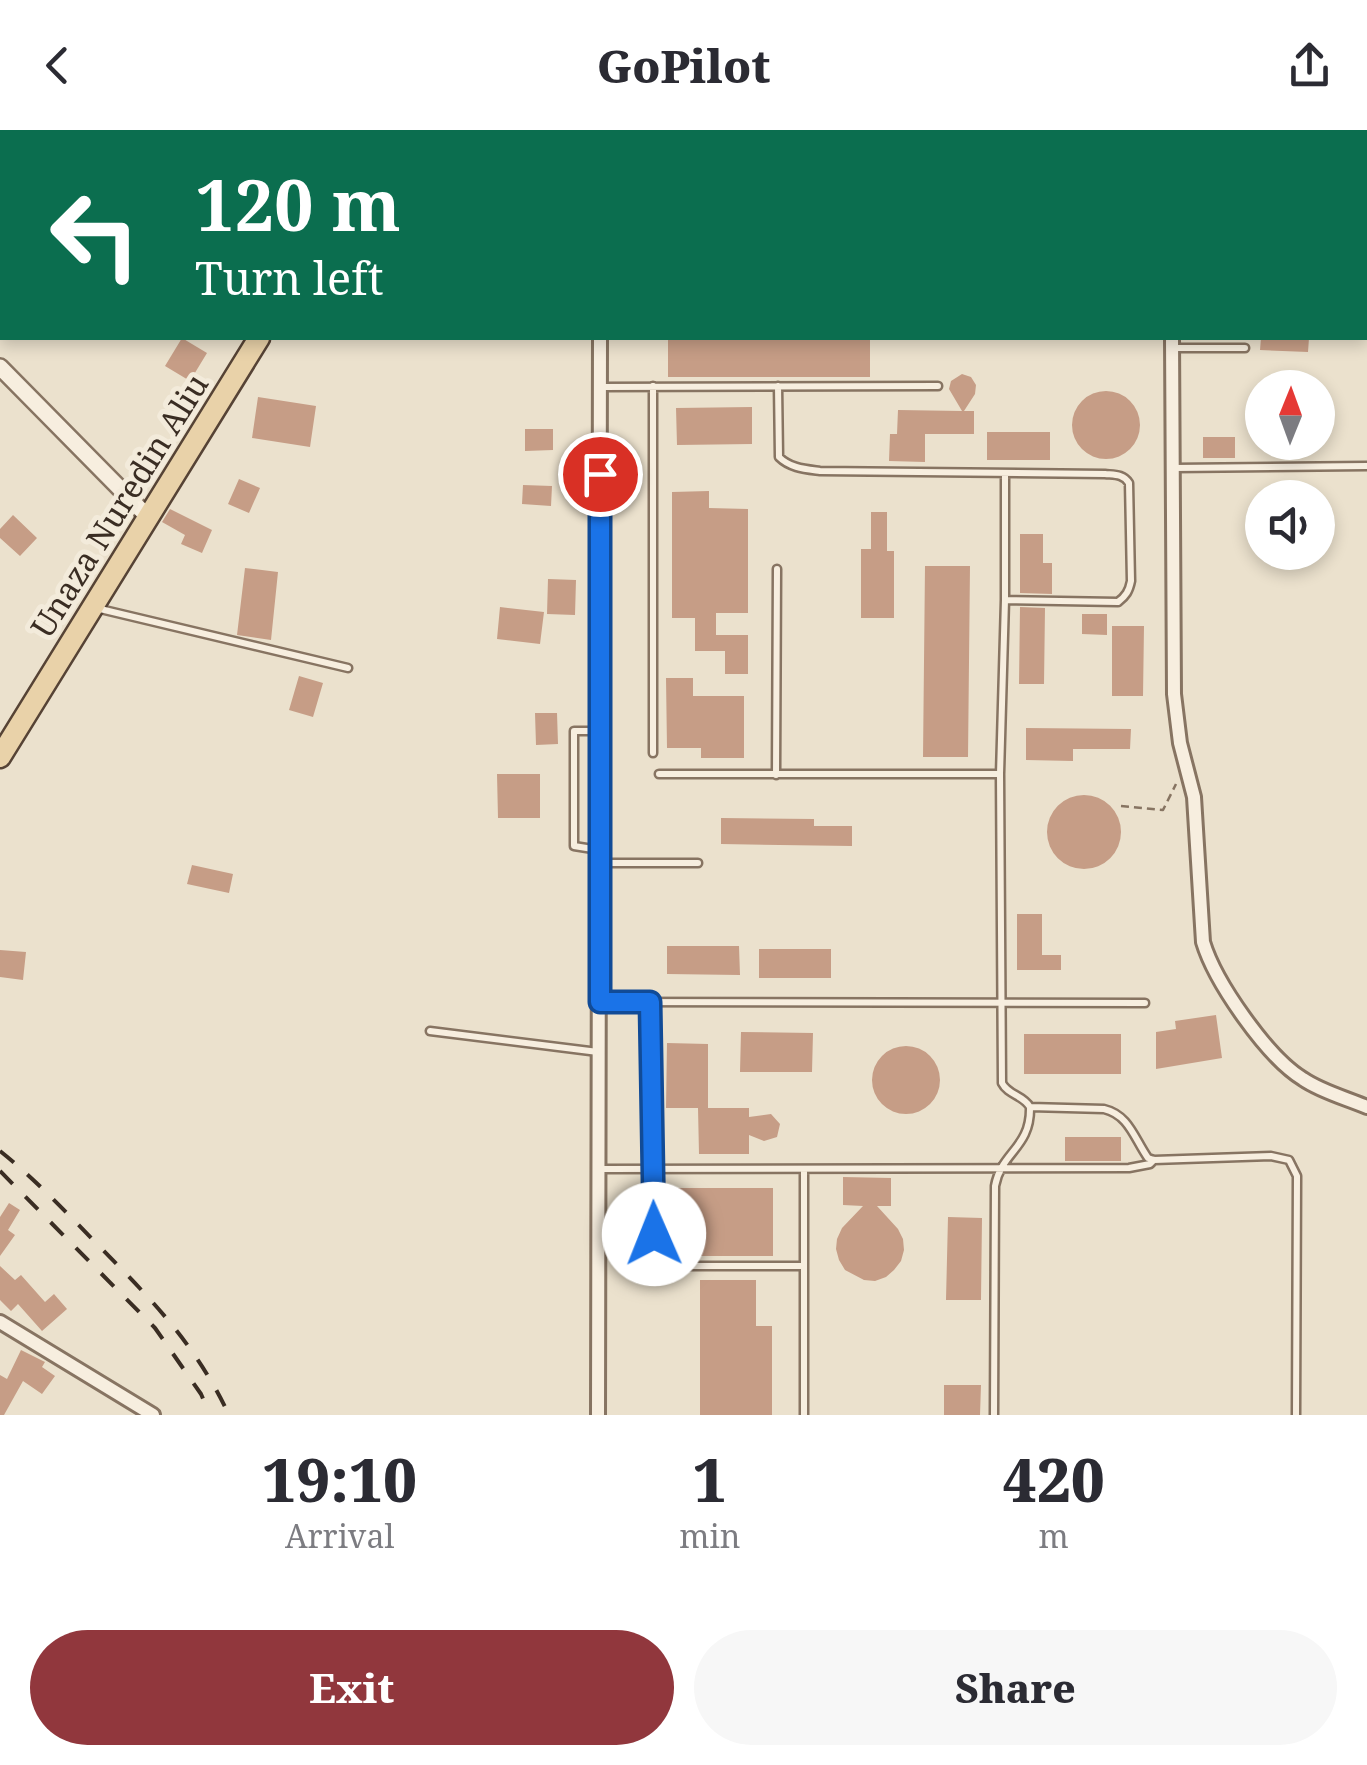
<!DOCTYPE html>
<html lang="en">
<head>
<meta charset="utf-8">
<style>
  :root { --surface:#fff; --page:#f7f7f7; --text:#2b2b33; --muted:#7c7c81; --accent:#91373d }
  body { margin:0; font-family:"Noto Serif",serif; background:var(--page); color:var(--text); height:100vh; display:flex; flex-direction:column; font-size:38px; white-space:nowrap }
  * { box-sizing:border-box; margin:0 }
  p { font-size:32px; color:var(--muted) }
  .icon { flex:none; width:55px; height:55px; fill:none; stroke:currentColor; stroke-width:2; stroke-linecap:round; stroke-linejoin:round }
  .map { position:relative; height:1285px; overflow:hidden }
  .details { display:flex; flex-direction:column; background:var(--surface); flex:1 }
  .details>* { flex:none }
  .banner { position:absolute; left:0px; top:0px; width:1368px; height:210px; box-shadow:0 5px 15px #0003; background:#0b6e4f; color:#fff; overflow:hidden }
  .needle { width:65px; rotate:1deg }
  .buttons { position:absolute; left:1245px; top:240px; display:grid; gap:20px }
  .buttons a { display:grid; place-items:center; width:90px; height:90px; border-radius:50%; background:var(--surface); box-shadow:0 5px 15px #0003; font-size:50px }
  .pin { position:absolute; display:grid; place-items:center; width:85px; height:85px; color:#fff; margin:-42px; border:5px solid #fff; border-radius:50%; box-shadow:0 2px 10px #0007 }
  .me { position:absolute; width:110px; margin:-55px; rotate:359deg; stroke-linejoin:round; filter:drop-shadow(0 0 8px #0008) }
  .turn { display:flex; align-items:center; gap:35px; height:210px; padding:0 30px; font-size:45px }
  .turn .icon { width:130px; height:130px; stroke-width:2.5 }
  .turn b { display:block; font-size:70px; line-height:85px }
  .eta { display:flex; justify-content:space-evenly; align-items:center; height:170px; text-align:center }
  .eta b { font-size:60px; font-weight:800; line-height:70px }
  .action { display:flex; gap:20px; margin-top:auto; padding:20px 30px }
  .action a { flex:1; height:115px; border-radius:60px; background:var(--accent); color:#fff; font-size:40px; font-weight:800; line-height:115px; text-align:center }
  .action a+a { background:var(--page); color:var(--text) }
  header { display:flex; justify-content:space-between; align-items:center; height:130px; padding:0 30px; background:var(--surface); font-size:45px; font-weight:800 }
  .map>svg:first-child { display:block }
  .building { fill:#c69d86 }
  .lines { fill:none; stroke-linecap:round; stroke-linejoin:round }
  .service-casing { stroke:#877462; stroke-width:11 }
  .minor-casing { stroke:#877462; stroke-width:18 }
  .tertiary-casing { stroke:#877462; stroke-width:20 }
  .primary-casing { stroke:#564335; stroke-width:25 }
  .path { stroke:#877462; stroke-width:2.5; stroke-dasharray:8 5; stroke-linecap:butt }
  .service { stroke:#f7eedf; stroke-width:6 }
  .minor { stroke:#f7eedf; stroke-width:12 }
  .tertiary { stroke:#f7eedf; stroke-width:15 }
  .primary { stroke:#e9d2a9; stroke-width:20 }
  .rail { stroke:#3a2d23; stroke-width:4; stroke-dasharray:18 18; stroke-linecap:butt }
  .route-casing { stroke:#114b97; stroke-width:25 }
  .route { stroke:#1a73e8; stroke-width:18 }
  .labels { text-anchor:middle; stroke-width:10; stroke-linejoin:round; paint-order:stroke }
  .street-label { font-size:32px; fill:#3a2d23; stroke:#f3ebdb }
</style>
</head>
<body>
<header><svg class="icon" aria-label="back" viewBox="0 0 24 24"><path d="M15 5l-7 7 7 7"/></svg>GoPilot<svg class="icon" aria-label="share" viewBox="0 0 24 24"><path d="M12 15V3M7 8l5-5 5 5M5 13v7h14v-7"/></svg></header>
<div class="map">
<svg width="1367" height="1285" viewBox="0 0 1367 1285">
  <rect width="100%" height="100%" fill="#ebe1cd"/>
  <path class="building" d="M182,208L207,223L190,251L165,236Z
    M668,208H870V247H668Z
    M1261,208H1309L1308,222L1260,220Z
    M962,244L971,247L976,255L975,264L964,281H974V304H925V332L889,331L890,304H897L898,280L962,281L949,259L951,251Z
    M1072 295a34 34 0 1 1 68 0a34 34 0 1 1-68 0Z
    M258,267L316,276L310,317L252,308Z
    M752,277V314L677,315L676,278Z
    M525,299H553V320L525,321Z
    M987,302H1050V330H987Z
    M1203,307H1235V328H1203Z
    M239,349L260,358L249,383L228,374Z
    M523,355L552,356L551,376L522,374Z
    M709,361V378L748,379V483H716V505H748V544H725V521H695V488H672V362Z
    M170,379L212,400L202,423L181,414L185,405L162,392Z
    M871,382H887V421H894V488H861V419H871Z
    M13,385L37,408L20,426L0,408V399Z
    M1020,404H1043V433H1052V464L1020,463Z
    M925,436H970L968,627H923Z
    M245,438L278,442L271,510L237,505Z
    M548,449L576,450L575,485L547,484Z
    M500,477L544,482L540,514L497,509Z
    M1020,477L1045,478L1044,554H1019Z
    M1082,484H1107V505L1082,504Z
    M1112,496H1144L1143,566H1112Z
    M299,546L323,553L313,587L289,580Z
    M666,548H693V566H744V628H701V618H667Z
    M535,583H557L558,614L536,615Z
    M1026,598L1131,599L1130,619H1073V631L1026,630Z
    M497,644H540V688H498Z
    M1047 702a37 37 0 1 1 74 0a37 37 0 1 1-74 0Z
    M721,688L814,689V696H852V716L721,714Z
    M192,735L233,744L229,763L187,754Z
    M1017,784H1042V825H1061V840H1017Z
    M667,816H739L740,845L667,844Z
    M759,819H831V848H759Z
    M0,820L26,822L23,850L0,847Z
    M1216,885L1222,928L1156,939V902L1176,899L1175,891Z
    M741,902L813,903L812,942H740Z
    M1024,904H1121V944H1024Z
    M667,913L708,914V978H749V987L771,984L780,994L777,1007L764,1011L749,1005V1024H699L698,978H666Z
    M872 950a34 34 0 1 1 68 0a34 34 0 1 1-68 0Z
    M1065,1007H1121V1031H1065Z
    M843,1047L891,1048V1076H877L898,1099L903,1109L904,1120L901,1131L894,1140L886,1147L875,1151L864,1150L845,1140L839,1130L836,1119L837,1109L842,1098L863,1076L843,1075Z
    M661,1058H773V1126H661Z
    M9,1073L20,1080L8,1100L15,1105L0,1126V1087Z
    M948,1087L982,1088L981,1170H946Z
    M0,1136L15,1150L21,1145L45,1172L54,1164L67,1179L42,1201L18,1174L11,1181L0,1170Z
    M700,1150H756V1196H772V1285H700Z
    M21,1220L45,1232L42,1237L55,1246L42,1264L23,1251L4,1285H0V1245L7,1249Z
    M944,1255H981L980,1285H944Z"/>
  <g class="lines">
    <g class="service-casing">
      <path id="service" d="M1173,218H1245
        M778,256L779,327C790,338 805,339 820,341L1105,344C1115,345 1123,344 1129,353L1131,451C1129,461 1126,466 1118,472L1005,470
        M601,257L938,256
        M1174,338L1367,336
        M1005,343V470L1000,644L1002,953C1008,965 1023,965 1030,977L1104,979C1129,985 1134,1008 1148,1028L1154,1030L1271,1026L1289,1030L1297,1046L1296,1285
        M96,478L348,538
        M597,601H574V716L599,720
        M653,623V256
        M659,644H1000
        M776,645L777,439
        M600,733H698
        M601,872L1145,873
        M651,872L654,1136H804
        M430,901L598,922
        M600,1039L1129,1038L1150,1034L1154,1030
        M804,1285V1039
        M994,1285L995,1056C1001,1022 1031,1018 1030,977"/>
    </g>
    <g class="minor-casing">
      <path id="minor" d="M599,0V2
        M1256,0L1259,2
        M923,2L924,0
        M0,20L2,3
        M1365,142H1367
        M1172,208L1174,564L1180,613L1194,667L1203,812C1215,852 1267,927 1303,949C1322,962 1346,968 1367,977
        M0,1192L153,1285
        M598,1285L600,208"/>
    </g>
    <g class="tertiary-casing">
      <path id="tertiary" d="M0,237L148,387"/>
    </g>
    <g class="primary-casing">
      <path id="primary" d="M388,2L389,0
        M0,627L259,208"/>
    </g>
    <path class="path" d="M1121,676L1163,680L1176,654"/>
    <use href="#service" class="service"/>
    <use href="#minor" class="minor"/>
    <use href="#tertiary" class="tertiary"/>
    <use href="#primary" class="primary"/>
    <path class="rail" d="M0,1021C35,1049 65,1081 96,1113C151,1169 195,1213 229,1285
      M0,1041L155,1198L201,1264L210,1285"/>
  </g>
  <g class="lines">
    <g class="route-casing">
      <path id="route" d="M600,344V872H650L654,1104"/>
    </g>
    <use href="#route" class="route"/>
  </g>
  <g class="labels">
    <g class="street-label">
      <text transform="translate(120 376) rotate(-58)" y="11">Unaza Nuredin Aliu</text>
    </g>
  </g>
</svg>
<div class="buttons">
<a><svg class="needle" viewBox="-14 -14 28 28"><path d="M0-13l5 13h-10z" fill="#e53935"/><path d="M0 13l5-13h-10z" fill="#7c7c81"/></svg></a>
<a><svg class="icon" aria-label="sound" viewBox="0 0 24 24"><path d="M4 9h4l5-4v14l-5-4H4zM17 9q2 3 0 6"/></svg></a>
</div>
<div class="pin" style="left:600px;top:344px;background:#d93025"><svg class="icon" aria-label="arrive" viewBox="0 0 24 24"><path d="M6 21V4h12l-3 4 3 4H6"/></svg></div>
<svg class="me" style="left:654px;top:1104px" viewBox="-20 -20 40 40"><circle r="19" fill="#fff"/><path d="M0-13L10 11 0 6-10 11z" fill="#1a73e8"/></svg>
<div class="banner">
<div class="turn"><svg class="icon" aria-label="left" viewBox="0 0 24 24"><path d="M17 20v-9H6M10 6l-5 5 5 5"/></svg><div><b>120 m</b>Turn left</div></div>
</div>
</div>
<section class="details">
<div class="eta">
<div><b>19:10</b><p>Arrival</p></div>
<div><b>1</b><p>min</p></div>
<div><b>420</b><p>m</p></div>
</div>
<div class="action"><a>Exit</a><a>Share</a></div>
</section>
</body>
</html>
